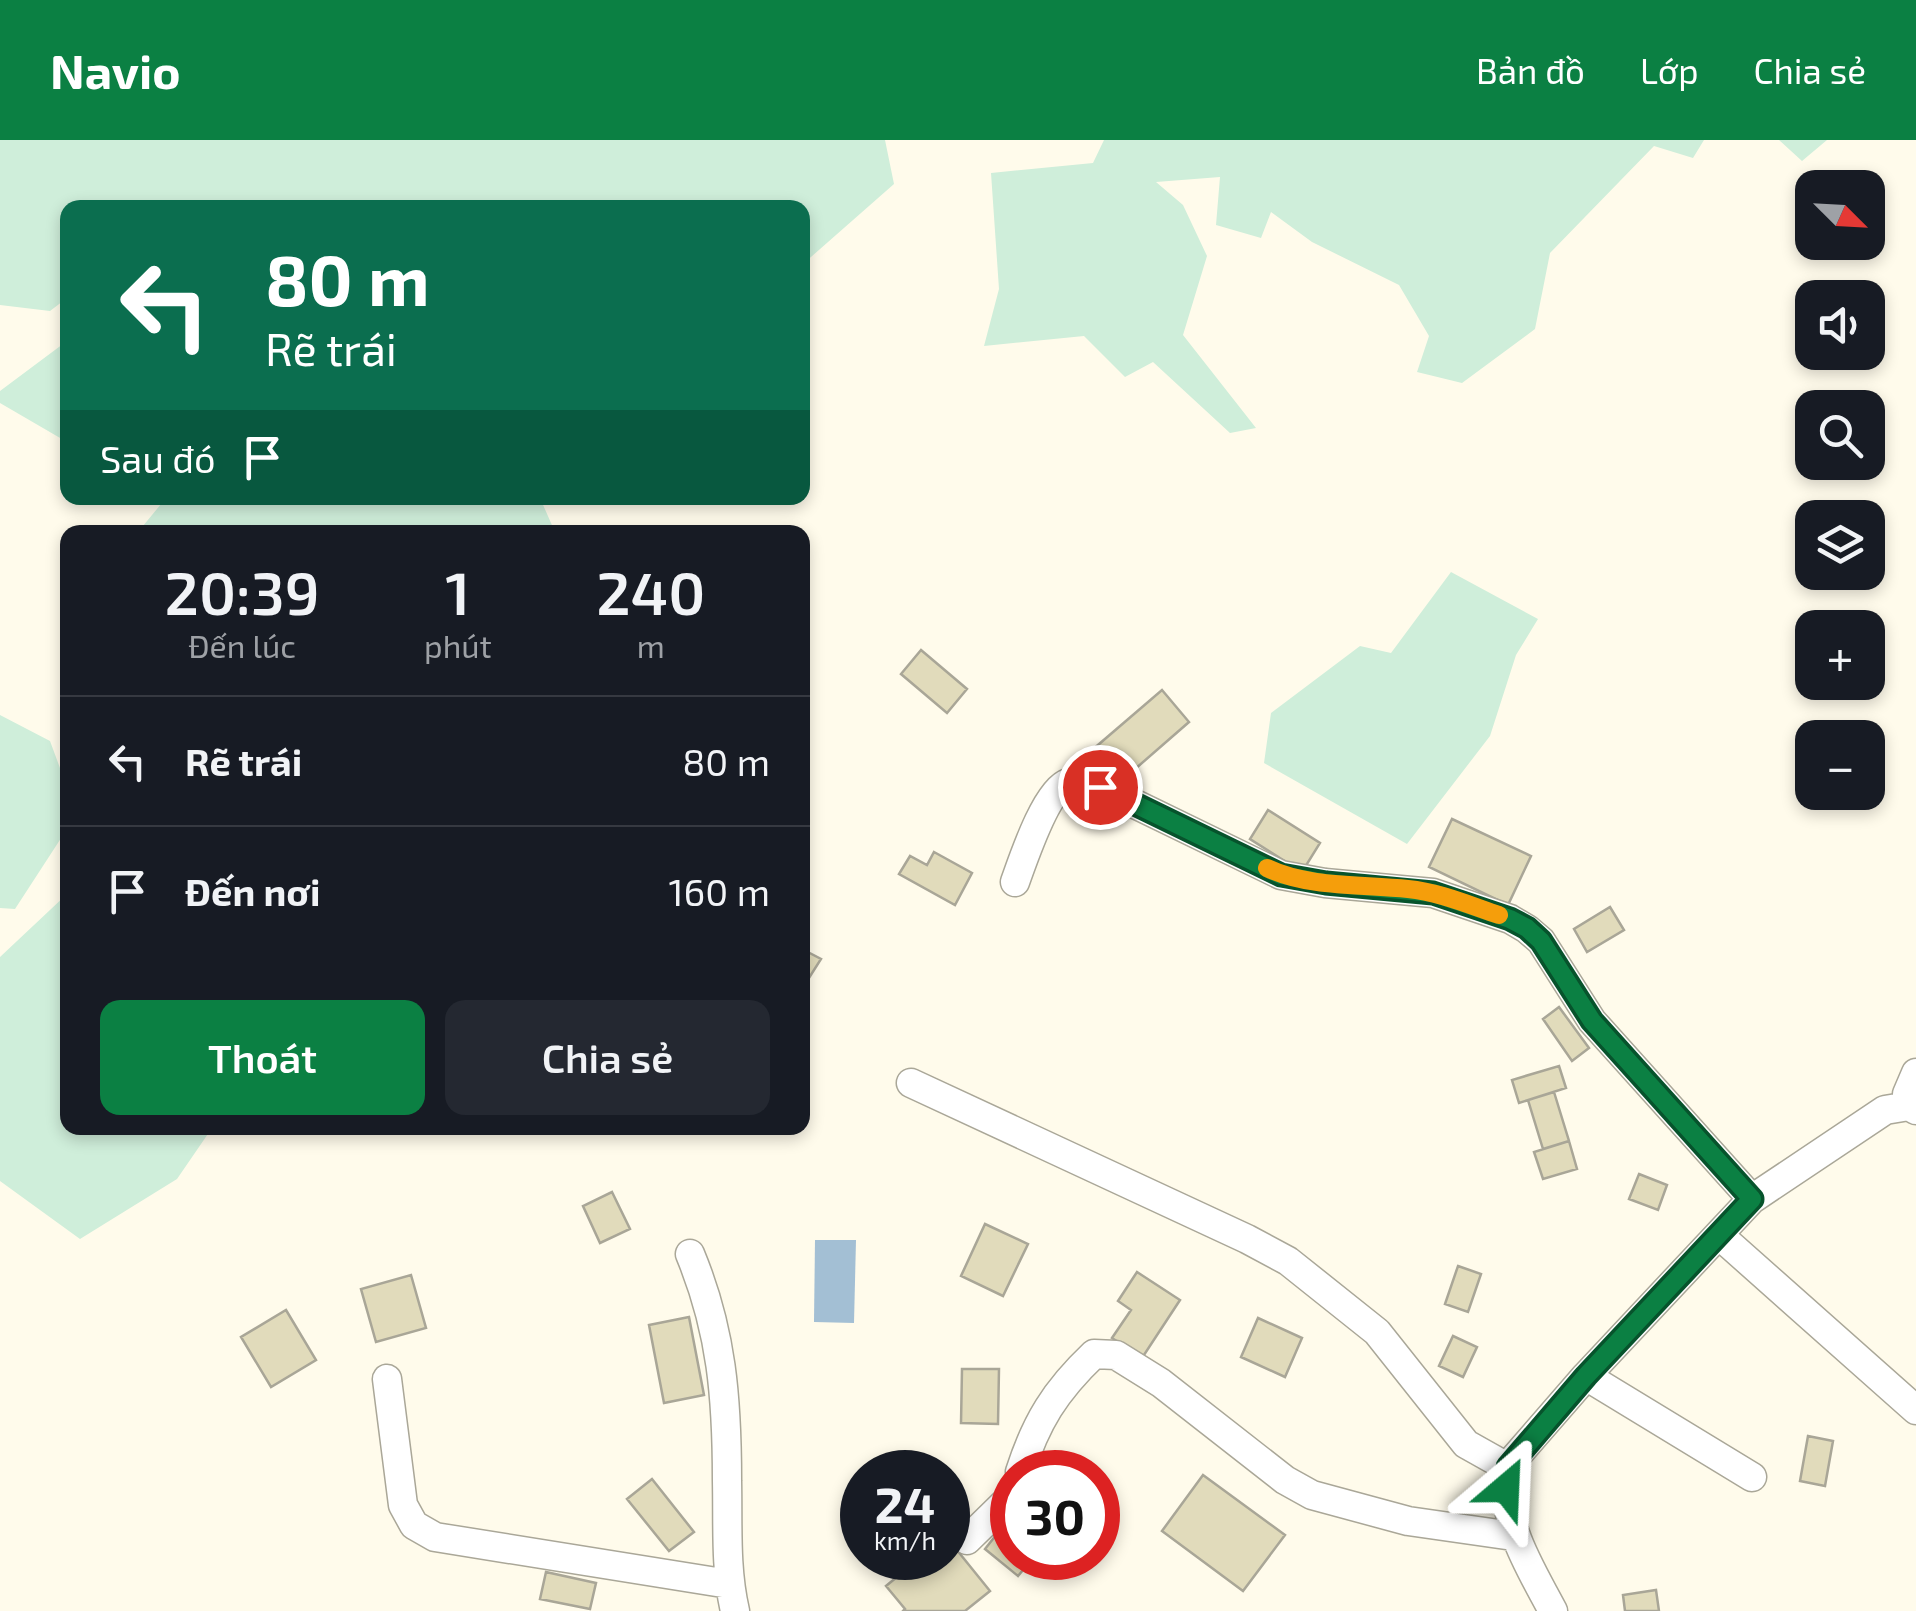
<!DOCTYPE html>
<html lang="vi">
<head>
<meta charset="utf-8">
<style>
  :root { --surface:#171b24; --page:#242831; --text:#f1f3f6; --muted:#9ea1a6; --line:#363941; --accent:#0b8043 }
  body { margin:0; font-family:"Exo 2",sans-serif; background:var(--page); color:var(--text); height:100vh; display:flex; flex-direction:column; font-size:38px; white-space:nowrap }
  * { box-sizing:border-box; margin:0 }
  p { font-size:32px; color:var(--muted) }
  .icon { flex:none; width:55px; height:55px; fill:none; stroke:currentColor; stroke-width:2; stroke-linecap:round; stroke-linejoin:round }
  .map { position:relative; flex:1; overflow:hidden }
  .drawer { position:absolute; left:60px; top:385px; width:750px; height:610px; display:flex; flex-direction:column; background:var(--surface); border-radius:20px; box-shadow:0 5px 15px #0003 }
  .drawer>* { flex:none }
  .banner { position:absolute; left:60px; top:60px; width:750px; height:305px; border-radius:20px; box-shadow:0 5px 15px #0003; background:#0b6e4f; color:#fff; overflow:hidden }
  .needle { width:65px; rotate:114deg }
  .fabs { position:absolute; left:1795px; top:30px; display:grid; gap:20px }
  .fabs a { display:grid; place-items:center; width:90px; height:90px; border-radius:20px; background:var(--surface); box-shadow:0 5px 15px #0003; font-size:50px }
  .speed { position:absolute; left:840px; top:1310px; display:flex; gap:20px; font-size:50px; font-weight:700; text-align:center }
  .speed>* { display:grid; place-content:center; width:130px; height:130px; border-radius:50%; background:var(--surface); box-shadow:0 5px 15px #0003; line-height:1 }
  .speed small { font-size:25px; font-weight:400 }
  .speed .limit { border:15px solid #d22; background:#fff; color:#111 }
  .pin { position:absolute; display:grid; place-items:center; width:85px; height:85px; color:#fff; margin:-42px; border:5px solid #fff; border-radius:50%; box-shadow:0 2px 10px #0007 }
  .me { position:absolute; width:110px; margin:-55px; rotate:26deg; stroke-linejoin:round; filter:drop-shadow(0 0 8px #0008) }
  .turn { display:flex; align-items:center; gap:35px; height:210px; padding:0 40px; font-size:45px }
  .turn .icon { width:130px; height:130px; stroke-width:2.5 }
  .turn b { display:block; font-size:70px; line-height:85px }
  .then { display:flex; align-items:center; height:95px; padding:0 40px; background:#0003; gap:20px; font-size:38px }
  .eta { display:flex; justify-content:space-evenly; align-items:center; height:170px; text-align:center }
  .eta b { font-size:60px; font-weight:600; line-height:70px }
  .action { display:flex; gap:20px; margin-top:auto; padding:20px 40px }
  .action a { flex:1; height:115px; border-radius:20px; background:var(--accent); color:#fff; font-size:40px; font-weight:600; line-height:115px; text-align:center }
  .action a+a { background:var(--page); color:var(--text) }
  ul { padding:0; list-style:none }
  li { display:flex; align-items:center; gap:30px; height:130px; padding:0 40px; border-top:2px solid var(--line) }
  li div { flex:1 }
  li b { display:block; font-size:38px }
  li em { font-style:normal }
  header { display:flex; align-items:center; gap:60px; box-sizing:border-box; height:140px; padding:0 50px; background:var(--accent); color:#fff }
  header strong { font-size:48px }
  nav { display:flex; gap:55px; margin-inline-start:auto; font-size:35px }
  .map>svg:first-child { display:block }
  .green { fill:#cfeeda }
  .water { fill:#a3bfd4 }
  .building { fill:#e1dbbb; stroke:#a9a697; stroke-width:2.5 }
  .lines { fill:none; stroke-linecap:round; stroke-linejoin:round }
  .street-casing { stroke:#aaa798; stroke-width:31 }
  .street { stroke:#fff; stroke-width:28 }
  .route-casing { stroke:#07532c; stroke-width:25 }
  .route { stroke:#0b8043; stroke-width:18 }
  .slow { stroke:#f59e0b; stroke-width:18 }
</style>
</head>
<body>
<header>
<strong>Navio</strong>
<nav><a>Bản đồ</a><a>Lớp</a><a>Chia sẻ</a></nav>
</header>
<div class="map">
<svg width="1916" height="1471" viewBox="0 0 1916 1471">
  <rect width="100%" height="100%" fill="#fffbeb"/>
  <path class="green" d="M0,0H885L894,44L803,124L802,68H68L67,158L50,171L0,165Z
    M1104,0H1704L1693,18L1654,6L1550,113L1535,189L1462,243L1417,232L1429,196L1399,145L1312,102L1271,72L1261,98L1216,85L1220,37L1156,42L1183,65L1207,116L1183,195L1256,288L1230,293L1153,222L1125,237L1084,196L984,206L999,149L991,33L1093,23Z
    M1779,0H1827L1802,21Z
    M67,201V302L0,263V251Z
    M166,358H540L555,392H138Z
    M1451,432L1538,479L1516,515L1490,596L1407,704L1264,623L1271,573L1360,506L1391,513Z
    M0,575L50,601L67,647V689L15,769L0,768Z
    M67,754L68,988H212L177,1039L80,1099L0,1041V817Z"/>
  <path class="water" d="M815,1100H856L854,1183L814,1182Z"/>
  <path class="building" d="M921,510L967,549L947,573L901,534Z
    M1162,550L1189,582L1119,643L1091,611Z
    M1268,670L1320,703L1302,732L1250,699Z
    M1452,679L1531,716L1508,765L1429,727Z
    M934,712L972,733L955,765L899,734L910,716L927,725Z
    M1610,767L1624,790L1587,812L1574,789Z
    M802,809L821,819L802,849Z
    M1559,867L1589,908L1572,921L1543,879Z
    M1559,926L1566,948L1519,963L1512,940Z
    M1554,952L1569,1001L1543,1009L1528,960Z
    M1569,1001L1577,1029L1543,1039L1534,1012Z
    M1639,1034L1667,1045L1658,1070L1629,1059Z
    M612,1052L630,1089L600,1103L583,1066Z
    M985,1084L1028,1104L1003,1156L961,1136Z
    M1458,1126L1481,1134L1468,1172L1445,1164Z
    M1137,1132L1180,1160L1142,1218L1112,1198L1131,1170L1118,1161Z
    M411,1135L426,1188L376,1202L361,1149Z
    M286,1170L316,1220L271,1247L241,1197Z
    M689,1177L704,1255L664,1263L649,1185Z
    M1258,1178L1302,1198L1285,1237L1241,1217Z
    M1453,1196L1477,1207L1463,1237L1439,1226Z
    M962,1229H999L998,1284L961,1283Z
    M1808,1296L1833,1301L1825,1346L1800,1341Z
    M1203,1335L1285,1395L1243,1451L1162,1391Z
    M652,1339L694,1392L669,1411L627,1359Z
    M1012,1375V1418H1033L1018,1436L985,1409Z
    M948,1399L990,1451L965,1471H903L905,1469L886,1446L920,1418H948Z
    M546,1432L596,1443L590,1469L540,1459Z
    M1656,1450L1659,1471H1625L1623,1455Z"/>
  <g class="lines">
    <g class="street-casing">
      <path id="street" d="M1015,742C1023,720 1046,650 1068,643C1078,640 1090,645 1100,647L1281,735L1325,743L1433,753L1510,779L1527,789L1541,801L1592,881L1752,1059
        M911,943L1247,1099L1288,1121L1377,1192L1466,1304L1507,1327
        M1909,966L1907,954L1916,933
        M1719,1095L1916,1270
        M690,1114C722,1191 727,1259 727,1341C728,1384 725,1428 735,1471
        M1586,1236L1752,1337
        M387,1239L403,1365L414,1385L435,1397L729,1444
        M1020,1332C1036,1282 1055,1251 1094,1214L1116,1215L1161,1243L1285,1340L1312,1355L1408,1381L1513,1396
        M967,1400L1012,1356
        M1553,1471C1526,1420 1503,1387 1507,1327L1586,1236L1752,1059L1885,970L1909,966L1916,970"/>
    </g>
    <use href="#street" class="street"/>
  </g>
  <g class="lines">
    <g class="route-casing">
      <path id="route" d="M1100,647L1281,735L1326,743L1433,753L1510,779L1527,788L1541,801L1592,881L1752,1059L1586,1236L1508,1327L1506,1348"/>
    </g>
    <use href="#route" class="route"/>
    <path class="slow" d="M1267,728C1309,748 1362,744 1408,749C1439,752 1469,765 1499,775"/>
  </g>
</svg>
<div class="fabs">
<a><svg class="needle" viewBox="-14 -14 28 28"><path d="M0-13l5 13h-10z" fill="#e53935"/><path d="M0 13l5-13h-10z" fill="#9ea1a6"/></svg></a>
<a><svg class="icon" aria-label="sound" viewBox="0 0 24 24"><path d="M4 9h4l5-4v14l-5-4H4zM17 9q2 3 0 6"/></svg></a>
<a><svg class="icon" aria-label="search" viewBox="0 0 24 24"><circle cx="10" cy="10" r="6"/><path d="M15 15l6 6"/></svg></a>
<a><svg class="icon" aria-label="layers" viewBox="0 0 24 24"><path d="M12 4l9 5-9 5-9-5zM3 14l9 5 9-5"/></svg></a>
<a>+</a>
<a>−</a>
</div>
<div class="speed"><div>24<small>km/h</small></div><div class="limit">30</div></div>
<div class="pin" style="left:1100px;top:647px;background:#d93025"><svg class="icon" aria-label="arrive" viewBox="0 0 24 24"><path d="M6 21V4h12l-3 4 3 4H6"/></svg></div>
<svg class="me" style="left:1506px;top:1348px" viewBox="-20 -20 40 40"><path d="M0-17L14 15 0 8-14 15z" fill="#0b8043" stroke="#fff" stroke-width="4"/></svg>
<div class="banner">
<div class="turn"><svg class="icon" aria-label="left" viewBox="0 0 24 24"><path d="M17 20v-9H6M10 6l-5 5 5 5"/></svg><div><b>80 m</b>Rẽ trái</div></div>
<div class="then">Sau đó<svg class="icon" aria-label="arrive" viewBox="0 0 24 24"><path d="M6 21V4h12l-3 4 3 4H6"/></svg></div>
</div>
<section class="drawer">
<div class="eta">
<div><b>20:39</b><p>Đến lúc</p></div>
<div><b>1</b><p>phút</p></div>
<div><b>240</b><p>m</p></div>
</div>
<ul>
<li><svg class="icon" aria-label="left" viewBox="0 0 24 24"><path d="M17 20v-9H6M10 6l-5 5 5 5"/></svg><div><b>Rẽ trái</b></div><em>80 m</em></li>
<li><svg class="icon" aria-label="arrive" viewBox="0 0 24 24"><path d="M6 21V4h12l-3 4 3 4H6"/></svg><div><b>Đến nơi</b></div><em>160 m</em></li>
</ul>
<div class="action"><a>Thoát</a><a>Chia sẻ</a></div>
</section>
</div>
</body>
</html>
